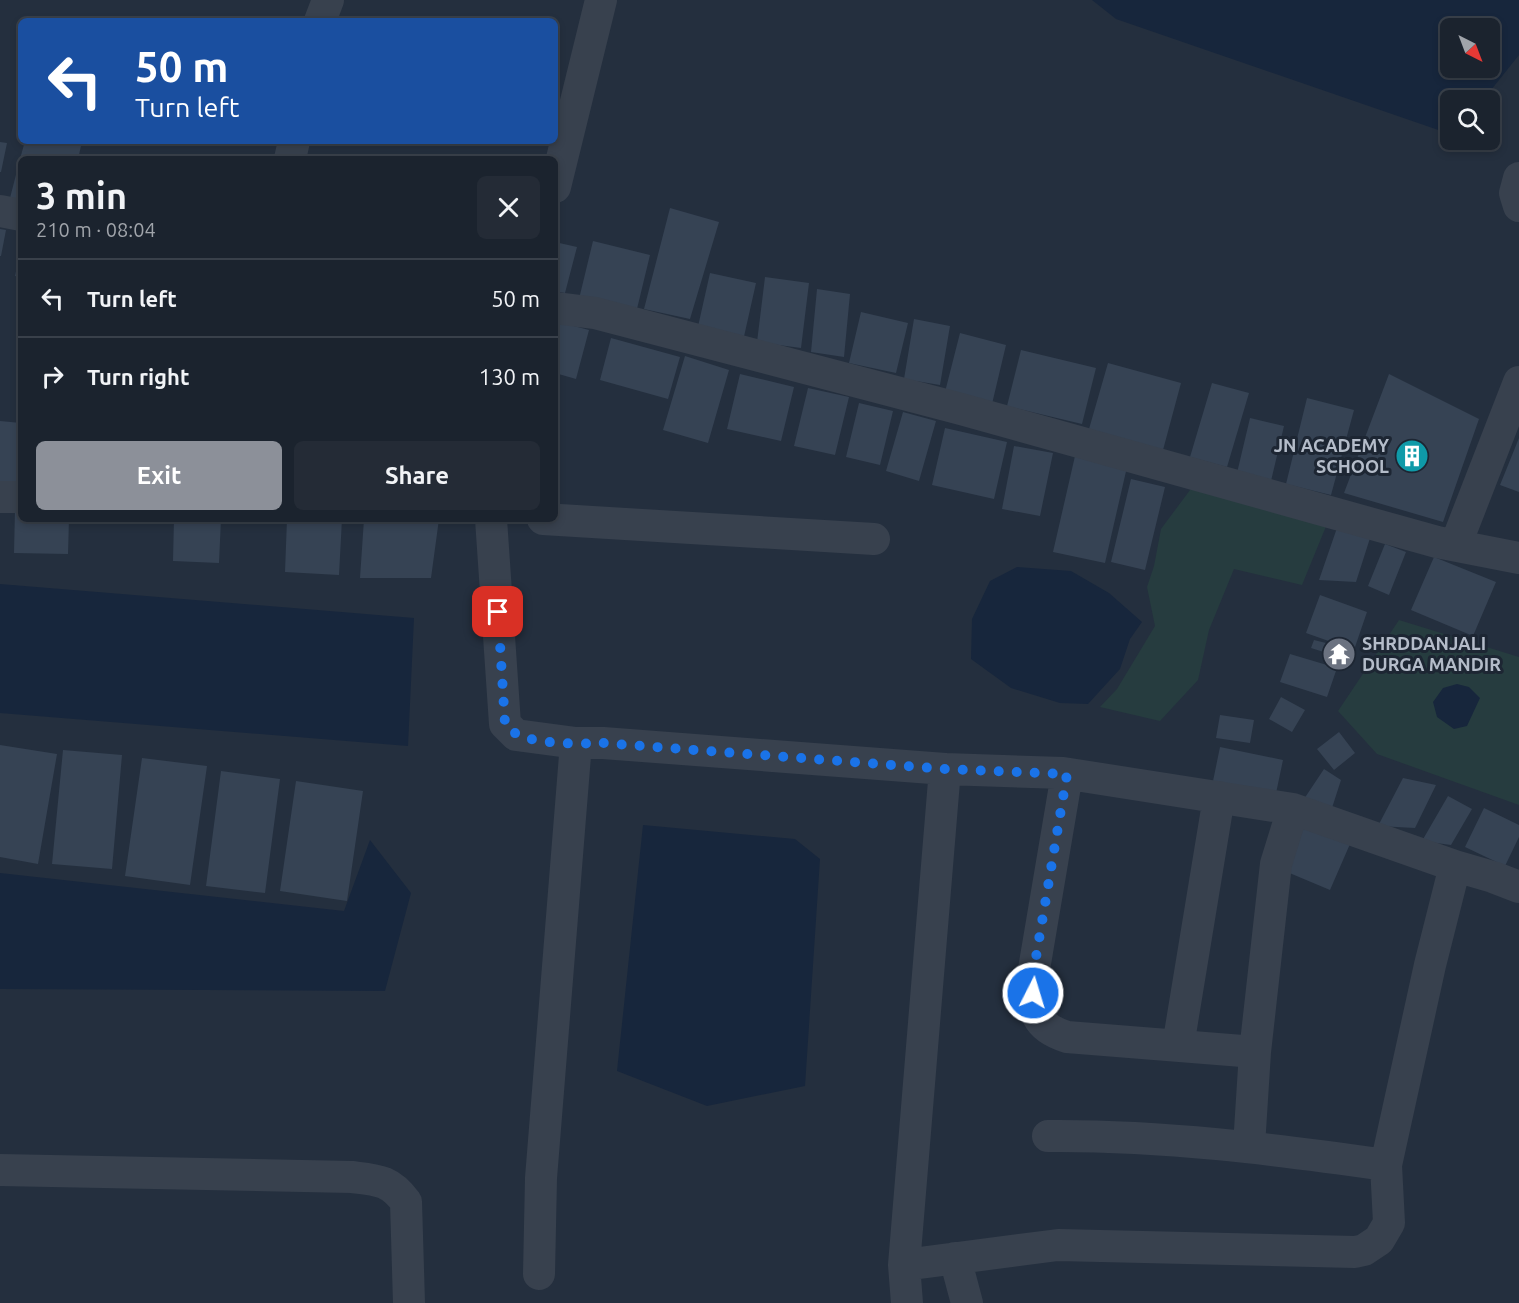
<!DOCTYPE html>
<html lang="en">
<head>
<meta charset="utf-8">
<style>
  :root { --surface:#1b232e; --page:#242b36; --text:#f1f3f6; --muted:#a0a4aa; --line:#39404a; --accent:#8c9099 }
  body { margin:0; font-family:Ubuntu,sans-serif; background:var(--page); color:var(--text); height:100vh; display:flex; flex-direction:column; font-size:22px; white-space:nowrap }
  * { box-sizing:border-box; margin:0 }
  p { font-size:20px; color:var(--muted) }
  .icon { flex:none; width:33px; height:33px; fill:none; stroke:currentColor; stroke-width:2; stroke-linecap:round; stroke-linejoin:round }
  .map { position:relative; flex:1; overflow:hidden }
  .details { position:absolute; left:18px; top:156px; width:540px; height:366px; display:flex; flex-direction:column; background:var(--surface); border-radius:9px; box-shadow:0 3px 9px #0003,0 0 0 2px var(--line) }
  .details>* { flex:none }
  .banner { position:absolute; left:18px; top:18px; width:540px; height:126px; border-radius:9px; box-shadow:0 3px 9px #0003,0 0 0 2px var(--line); background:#1a4fa0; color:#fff; overflow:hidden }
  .needle { width:39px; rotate:138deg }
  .controls { position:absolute; left:1440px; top:18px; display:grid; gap:12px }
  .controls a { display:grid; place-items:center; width:60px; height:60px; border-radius:9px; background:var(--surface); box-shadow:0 3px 9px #0003,0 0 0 2px var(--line); font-size:30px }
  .pin { position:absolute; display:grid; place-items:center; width:51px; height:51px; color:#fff; margin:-26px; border-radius:12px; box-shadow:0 3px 9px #0006 }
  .me { position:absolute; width:66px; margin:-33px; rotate:5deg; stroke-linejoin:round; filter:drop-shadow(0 0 4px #0008) }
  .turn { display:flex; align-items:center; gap:21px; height:126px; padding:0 18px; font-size:27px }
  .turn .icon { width:78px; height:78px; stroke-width:2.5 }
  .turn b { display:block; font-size:42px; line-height:51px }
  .round { display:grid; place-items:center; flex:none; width:63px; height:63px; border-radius:9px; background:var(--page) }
  .summary { display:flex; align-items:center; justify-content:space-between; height:102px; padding:0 18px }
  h1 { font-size:36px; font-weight:600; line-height:45px }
  .cta { display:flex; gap:12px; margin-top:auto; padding:12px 18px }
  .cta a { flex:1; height:69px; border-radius:9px; background:var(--accent); color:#fff; font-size:24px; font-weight:600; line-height:69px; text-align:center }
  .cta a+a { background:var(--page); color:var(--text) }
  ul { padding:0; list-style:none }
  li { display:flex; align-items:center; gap:18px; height:78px; padding:0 18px; border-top:2px solid var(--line) }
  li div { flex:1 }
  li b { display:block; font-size:22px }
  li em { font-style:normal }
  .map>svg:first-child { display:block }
  .green { fill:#263c3f }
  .water { fill:#17263c; fill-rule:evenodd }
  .building { fill:#364354 }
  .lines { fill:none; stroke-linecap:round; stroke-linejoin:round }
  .minor { stroke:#38414e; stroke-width:32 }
  .route { stroke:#1a73e8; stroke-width:10; stroke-dasharray:0 18 }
  .labels { text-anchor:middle; stroke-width:6; stroke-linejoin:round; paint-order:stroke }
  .poi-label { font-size:18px; font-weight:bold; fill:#b4bcc9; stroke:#1d2633; text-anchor:end }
</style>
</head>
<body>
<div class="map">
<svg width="1519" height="1303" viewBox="0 0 1519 1303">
  <rect width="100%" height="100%" fill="#242f3e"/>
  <path class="green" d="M1193,486L1327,524L1302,585L1234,569L1209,630L1198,680L1160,721L1100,707L1117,689L1155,626L1147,587L1154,566L1161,529Z
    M1399,620L1519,657V805L1377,754L1338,711Z"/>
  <path class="water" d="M1092,0H1519V55L1483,100H1450V134L1116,19ZM1490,28V68H1450V28Z
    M1017,567L1071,571L1109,593L1142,622L1130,639L1120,669L1088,704L1060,703L1011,688L971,659L972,619L990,581Z
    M0,584L414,618L408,746L0,713Z
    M1457,684L1469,687L1480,698L1467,726L1454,729L1437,717L1433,702L1443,688Z
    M643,825L795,839L820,859L805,1086L707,1106L617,1071Z
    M370,840L411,893L385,991L0,989V873L344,911Z"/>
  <path class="building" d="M25,141H60L81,146L78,159H20Z
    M0,142L7,143L1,172H0Z
    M20,159L21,160V201L10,198Z
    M670,208L719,222L690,319L644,309Z
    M0,229L6,230L1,256H0Z
    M593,241L650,255L636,313L579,299Z
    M555,242L577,247L565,293L555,291Z
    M20,253L21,254V277L15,276Z
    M710,273L756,283L743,341L697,331Z
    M765,277L809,283L801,348L757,342Z
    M817,289L850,294L844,357L811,352Z
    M861,312L908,323L896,373L849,363Z
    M914,319L950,326L940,385L904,379Z
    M555,321L589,330L576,379L555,373Z
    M960,333L1006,345L992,404L945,392Z
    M611,338L680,357L668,399L600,380Z
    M1021,350L1096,368L1082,424L1007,406Z
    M685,356L729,370L708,443L663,430Z
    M1108,363L1181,383L1163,450L1089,429Z
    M740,374L794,387L781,441L727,429Z
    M1389,374L1479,419L1443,522L1344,493Z
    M1212,383L1249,393L1227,467L1190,457Z
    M808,388L849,397L835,455L794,446Z
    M1307,398L1354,410L1331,495L1286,484Z
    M859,403L893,411L880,465L846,457Z
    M903,412L936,421L919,481L886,471Z
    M1250,418L1284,426L1271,481L1237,473Z
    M0,421L21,423V483L0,481Z
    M945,428L1007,442L994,499L932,485Z
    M1519,438V492L1500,485Z
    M1014,446L1053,453L1040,516L1002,509Z
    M1075,456L1127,467L1105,563L1053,552Z
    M1131,479L1165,487L1145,570L1111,562Z
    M15,509H21V519H69L68,554L14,553Z
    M174,519H221L219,563L173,561Z
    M287,519H342L339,575L285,572Z
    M364,519H439L431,578H360Z
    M1338,525L1371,535L1356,582L1319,580Z
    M1385,544L1406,552L1389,595L1368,586Z
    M1434,557L1496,582L1473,636L1411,610Z
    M1320,595L1367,612L1354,650L1306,633Z
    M1314,640L1350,649L1346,659L1311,648Z
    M1290,654L1337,668L1327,697L1280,682Z
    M1281,697L1305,710L1292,732L1269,719Z
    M1220,715L1254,720L1250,743L1216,738Z
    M1339,732L1355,753L1334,770L1317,749Z
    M0,745L57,754L38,864L0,857Z
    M1220,747L1283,760L1275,798L1212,786Z
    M63,750L122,755L112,869L52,864Z
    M142,758L207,766L190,885L125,876Z
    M1324,769L1341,780L1331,811L1302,802Z
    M221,771L280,779L265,893L206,886Z
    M1403,778L1436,785L1415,828L1378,826Z
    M296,781L363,791L347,901L280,891Z
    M1448,796L1472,809L1451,845L1422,841Z
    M1484,808L1519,825V837L1505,866L1465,847Z
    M1300,823L1350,844L1330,890L1280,869Z"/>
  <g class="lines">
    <path class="minor" d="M320,21L328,0
      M290,159L294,141
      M1519,178L1515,193L1519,206
      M555,187L601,0
      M0,211L21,215
      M555,308L595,313L961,409L1437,542L1519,558
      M0,497H21
      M491,519L505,724L516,735L576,743
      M543,519L874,539
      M1456,544L1519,382
      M1067,774L1032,981C1034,1012 1035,1027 1067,1037L1255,1052
      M1178,1046L1219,797
      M1048,1136C1161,1135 1273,1149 1386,1165
      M1249,1146L1255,1052L1276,864L1293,809
      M0,1170L352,1177C378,1180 390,1180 406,1202L409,1303
      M955,1258L967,1303
      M904,1265L1058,1245L1355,1252L1364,1250L1379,1240L1389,1223L1386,1165L1430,965L1455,866L1493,877L1519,887
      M539,1274L541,1178L576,743H603L945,769L1063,773L1293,809L1455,866
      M907,1303L904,1265L945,769"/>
  </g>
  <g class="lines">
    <path class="route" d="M498,612L505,724C518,746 579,744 603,743L945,769L1067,774L1032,981L1033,993"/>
  </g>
  <defs>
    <g id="building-disc" transform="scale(1.725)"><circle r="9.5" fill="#0f9aa8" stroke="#1d2633"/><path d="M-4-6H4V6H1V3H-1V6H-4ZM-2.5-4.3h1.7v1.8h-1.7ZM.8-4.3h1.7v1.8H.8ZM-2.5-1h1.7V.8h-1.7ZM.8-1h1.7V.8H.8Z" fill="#fff"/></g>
    <g id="temple-disc" transform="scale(1.725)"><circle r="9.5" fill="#6b7280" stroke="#1d2633"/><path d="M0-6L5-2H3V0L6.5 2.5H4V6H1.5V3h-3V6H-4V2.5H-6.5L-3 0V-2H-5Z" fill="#fff"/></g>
  </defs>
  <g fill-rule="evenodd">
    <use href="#building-disc" x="1412" y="456"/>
    <use href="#temple-disc" x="1339" y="654"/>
  </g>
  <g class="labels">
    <g class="poi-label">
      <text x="1389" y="452">JN ACADEMY<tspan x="1389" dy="21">SCHOOL</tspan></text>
      <text x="1362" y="650" text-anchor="start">SHRDDANJALI<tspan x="1362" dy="21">DURGA MANDIR</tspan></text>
    </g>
  </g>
</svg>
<div class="controls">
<a><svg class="needle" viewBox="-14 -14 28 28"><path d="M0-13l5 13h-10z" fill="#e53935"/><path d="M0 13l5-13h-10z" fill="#a0a4aa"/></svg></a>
<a><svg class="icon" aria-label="search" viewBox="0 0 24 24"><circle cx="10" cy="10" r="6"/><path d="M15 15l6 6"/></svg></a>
</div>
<div class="pin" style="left:498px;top:612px;background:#d93025"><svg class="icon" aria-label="arrive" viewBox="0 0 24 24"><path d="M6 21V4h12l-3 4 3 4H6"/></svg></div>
<svg class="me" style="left:1033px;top:993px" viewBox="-20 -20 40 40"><circle r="17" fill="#1a73e8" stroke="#fff" stroke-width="3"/><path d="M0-11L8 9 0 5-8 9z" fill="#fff"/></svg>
<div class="banner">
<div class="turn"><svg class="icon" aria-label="left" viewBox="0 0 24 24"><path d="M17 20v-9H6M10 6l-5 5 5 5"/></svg><div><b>50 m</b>Turn left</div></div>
</div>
<section class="details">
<div class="summary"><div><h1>3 min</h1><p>210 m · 08:04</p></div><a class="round"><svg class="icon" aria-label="close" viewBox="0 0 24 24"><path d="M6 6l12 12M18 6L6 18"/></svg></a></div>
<ul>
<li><svg class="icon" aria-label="left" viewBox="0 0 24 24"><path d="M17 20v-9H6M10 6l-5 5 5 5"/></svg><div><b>Turn left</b></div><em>50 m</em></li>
<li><svg class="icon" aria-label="right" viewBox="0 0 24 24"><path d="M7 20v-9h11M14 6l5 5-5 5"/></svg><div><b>Turn right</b></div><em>130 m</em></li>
</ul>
<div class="cta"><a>Exit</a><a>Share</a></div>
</section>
</div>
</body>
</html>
